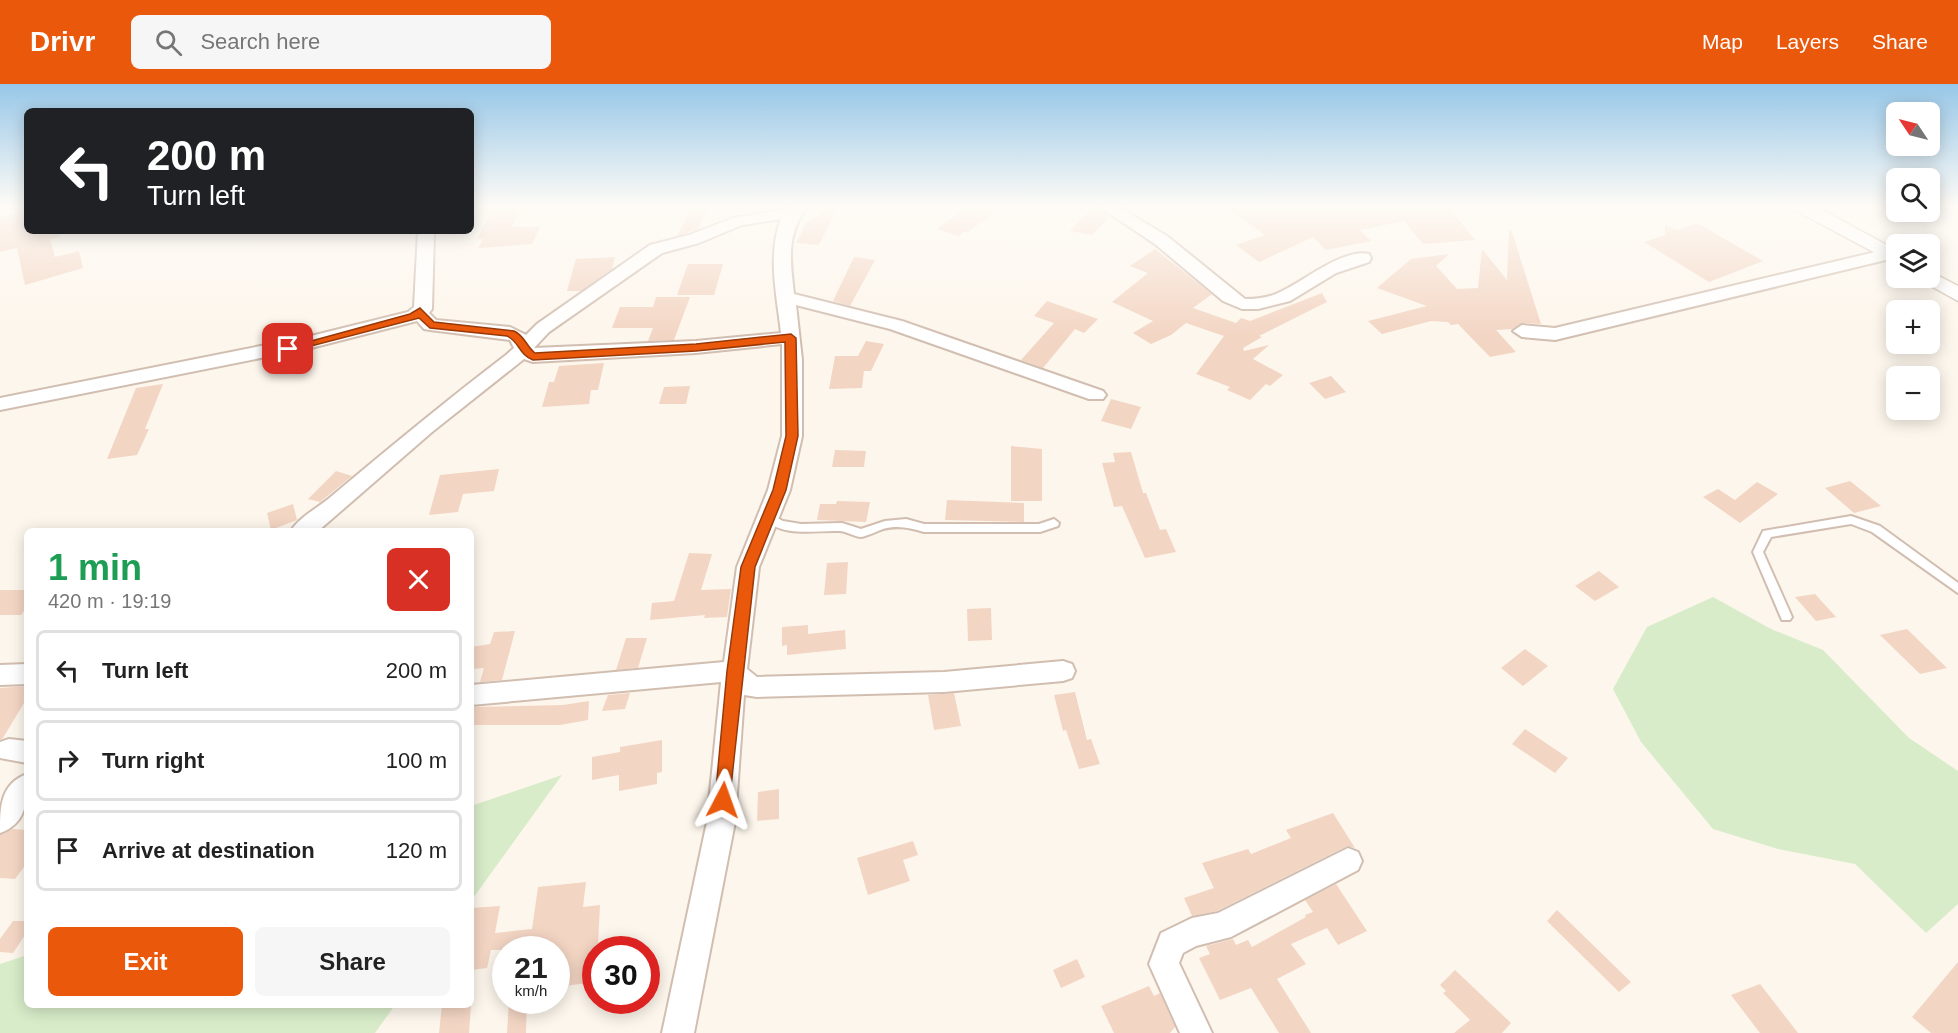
<!DOCTYPE html>
<html lang="en">
<head>
<meta charset="utf-8">
<style>
  :root { --surface:#fff; --page:#f6f6f6; --text:#222; --muted:#767676; --line:#e0e0e0; --accent:#ea580c }
  body { margin:0; font-family:Arial,sans-serif; background:var(--page); color:var(--text); height:100vh; display:flex; flex-direction:column; font-size:22px; white-space:nowrap }
  * { box-sizing:border-box; margin:0 }
  p { font-size:20px; color:var(--muted) }
  .icon { flex:none; width:33px; height:33px; fill:none; stroke:currentColor; stroke-width:2; stroke-linecap:round; stroke-linejoin:round }
  .map { position:relative; flex:1; overflow:hidden }
  .panel { position:absolute; left:24px; top:444px; width:450px; height:480px; display:flex; flex-direction:column; background:var(--surface); border-radius:9px; box-shadow:0 3px 15px #0003 }
  .panel>* { flex:none }
  .hud { position:absolute; left:24px; top:24px; width:450px; height:126px; border-radius:9px; box-shadow:0 3px 15px #0003; background:#202124; color:#fff; overflow:hidden }
  .needle { width:39px; rotate:305deg }
  .buttons { position:absolute; left:1886px; top:18px; display:grid; gap:12px }
  .buttons a { display:grid; place-items:center; width:54px; height:54px; border-radius:9px; background:var(--surface); box-shadow:0 3px 15px #0003; font-size:30px }
  .speed { position:absolute; left:492px; top:852px; display:flex; gap:12px; font-size:30px; font-weight:700; text-align:center }
  .speed>* { display:grid; place-content:center; width:78px; height:78px; border-radius:50%; background:var(--surface); box-shadow:0 3px 15px #0003; line-height:1 }
  .speed small { font-size:15px; font-weight:400 }
  .speed .limit { border:9px solid #d22; background:#fff; color:#111 }
  .pin { position:absolute; display:grid; place-items:center; width:51px; height:51px; color:#fff; margin:-26px; border-radius:12px; box-shadow:0 3px 9px #0006 }
  .me { position:absolute; width:66px; margin:-33px; rotate:4deg; stroke-linejoin:round; filter:drop-shadow(0 0 4px #0008) }
  .turn { display:flex; align-items:center; gap:21px; height:126px; padding:0 24px; font-size:27px }
  .turn .icon { width:78px; height:78px; stroke-width:2.5 }
  .turn b { display:block; font-size:42px; line-height:51px }
  .round { display:grid; place-items:center; flex:none; width:63px; height:63px; border-radius:9px; background:var(--page) }
  .headline { display:flex; align-items:center; justify-content:space-between; height:102px; padding:0 24px }
  h1 { font-size:36px; font-weight:700; line-height:45px; color:#1e9e55 }
  .action { display:flex; gap:12px; margin-top:auto; padding:12px 24px }
  .action a { flex:1; height:69px; border-radius:9px; background:var(--accent); color:#fff; font-size:24px; font-weight:700; line-height:69px; text-align:center }
  .action a+a { background:var(--page); color:var(--text) }
  ul { padding:0; list-style:none }
  li { display:flex; align-items:center; gap:18px; height:81px; margin:0 12px 9px; padding:0 12px; border:3px solid var(--line); border-radius:9px }
  li div { flex:1 }
  li b { display:block; font-size:22px }
  li em { font-style:normal }
  header { display:flex; align-items:center; gap:36px; box-sizing:border-box; height:84px; padding:0 30px; background:var(--accent); color:#fff }
  header strong { font-size:28px }
  nav { display:flex; gap:33px; margin-inline-start:auto; font-size:21px }
  .search { width:420px; height:54px; background:var(--page); display:flex; align-items:center; gap:15px; box-sizing:border-box; padding:0 21px; border-radius:9px; color:var(--muted); font-size:22px }
  .map>svg:first-child { display:block }
  .green { fill:#d8ecc9 }
  .building { fill:#f3d5c3 }
  .lines { fill:none; stroke-linecap:round; stroke-linejoin:round }
  .service-casing { stroke:#d1beb0; stroke-width:4 }
  .minor-casing { stroke:#d1beb0; stroke-width:4 }
  .tertiary-casing { stroke:#d1beb0; stroke-width:3 }
  .service { fill:#fff; fill-rule:evenodd }
  .minor { fill:#fff; fill-rule:evenodd }
  .tertiary { fill:#fff; fill-rule:evenodd }
  .route { fill:#ea580c; stroke:#983908; stroke-width:1.5 }
</style>
</head>
<body>
<header>
<strong>Drivr</strong>
<div class="search"><svg class="icon" aria-label="search" viewBox="0 0 24 24"><circle cx="10" cy="10" r="6"/><path d="M15 15l6 6"/></svg>Search here</div>
<nav><a>Map</a><a>Layers</a><a>Share</a></nav>
</header>
<div class="map">
<svg width="1958" height="949" viewBox="0 0 1958 949">
  <rect width="100%" height="100%" fill="#fdf6ec"/>
  <path class="green" d="M1713,513L1771,545L1823,566L1909,654L1958,687V820L1926,849L1855,780L1778,765L1713,745L1641,658L1613,605L1647,543Z
    M562,691L471,817V722Z
    M27,871V921H395L375,949H0V880Z"/>
  <path class="building" d="M496,121H522L512,143H540L532,160L478,164L483,155H477Z
    M693,121H710L698,145L677,152Z
    M835,121H839L819,161L796,159L806,139Z
    M977,121H1004L968,148H963L958,152L937,145L958,129Z
    M1223,121H1392L1397,126L1450,125L1475,156L1423,160L1404,137L1360,146L1371,157L1326,166L1313,153L1259,178L1236,161L1265,151Z
    M1093,123L1110,132L1092,151L1070,147Z
    M27,126V147H59L60,153L50,155L55,173L79,167L83,184L25,201L17,164L0,168V134Z
    M1697,139L1763,177L1709,198L1644,158L1665,151V141L1677,146Z
    M1511,145L1541,240L1522,239L1512,245L1496,246L1516,268L1490,273L1458,240L1451,241L1448,238L1431,237L1382,250L1368,237L1427,222L1377,204L1411,175L1449,170L1436,182L1457,205L1478,204L1482,165L1507,196L1509,146Z
    M1155,165L1212,210L1193,224L1236,239L1241,234L1250,237L1322,209L1327,218L1259,252L1262,253L1243,264L1244,267L1269,261L1253,275L1283,291L1270,302L1266,300L1250,316L1227,306L1230,303L1196,290L1224,252L1186,239L1171,251L1151,260L1133,249L1153,237L1112,218L1148,189L1130,182Z
    M615,173L612,185L581,207H567L576,175Z
    M854,173L875,176L850,222L833,217Z
    M688,180H723L714,211H677Z
    M656,213H690L674,256L648,257L653,244H612L620,223H653Z
    M1047,217L1098,235L1084,249L1075,245L1043,284L1021,276L1054,239L1034,232Z
    M866,257L884,260L871,287H864L862,304L829,305L835,272H858Z
    M604,279L598,306H591L589,320L542,323L549,298H554L559,282Z
    M1331,292L1346,308L1325,315L1309,299Z
    M163,300L145,345H149L137,371L107,375L136,304Z
    M690,302L686,320H659L664,303Z
    M1111,315L1141,323L1131,345L1101,337Z
    M1011,362L1042,365V417H1011Z
    M835,366L866,367L864,383H832Z
    M1131,368L1143,409H1146L1160,446L1166,445L1176,468L1145,474L1122,422L1114,423L1102,379L1115,378L1113,369Z
    M499,385L494,407L463,410L458,428L429,431L440,391Z
    M336,387L352,392L320,418L308,415Z
    M1850,397L1881,422L1854,429L1825,404Z
    M1757,398L1778,410L1740,439L1703,413L1718,405L1735,416Z
    M947,416L1024,419V438L945,436Z
    M837,417L870,418L866,438L817,436L820,420H836Z
    M293,420L297,436L271,446L267,429Z
    M689,469L712,470L701,506L731,505L727,533L704,534L705,531L650,536L652,519L674,517Z
    M848,478L846,510L824,511L827,479Z
    M1599,487L1619,503L1595,517L1575,502Z
    M0,506H27V523L21,531H0Z
    M1815,510L1836,533L1816,537L1795,513Z
    M991,524L992,556L968,557L967,525Z
    M808,541V550L845,546L846,565L787,571V561L782,562V543Z
    M1907,545L1947,584L1920,590L1880,551Z
    M515,547L502,596L480,598L484,584L471,585V563L490,560L494,548Z
    M626,554H647L638,584L616,586Z
    M1525,565L1548,582L1523,602L1501,584Z
    M27,602V614L3,654L0,656V604Z
    M1075,608L1087,656L1091,655L1100,680L1079,685L1066,646L1063,647L1054,611Z
    M630,609L625,625L602,627L608,611Z
    M954,609L961,642L934,646L928,611Z
    M589,617L588,636L560,641H471L473,623L563,621Z
    M1525,645L1568,674L1555,689L1512,660Z
    M662,656V688L657,689V700L619,707V691L592,696V673L620,668V663Z
    M779,705V735L757,737L758,708Z
    M1333,729L1355,764L1347,762L1217,827L1192,832L1184,814L1214,804L1202,779L1248,765L1251,770L1291,754L1286,746Z
    M12,745L27,746V779L15,795L0,794V751Z
    M913,757L918,771L903,776L910,797L868,811L857,774Z
    M586,798L583,823L600,821L596,898L556,903V866H491L487,884L471,886V824L500,822L495,849L532,845L538,803Z
    M1336,800L1367,847L1338,861L1327,844L1291,860L1306,880L1277,895L1311,949H1279L1251,904L1220,916L1199,874L1210,870L1206,862L1233,855L1236,861L1248,856L1252,863L1306,833L1305,831L1313,828L1305,816Z
    M1557,826L1631,898L1619,908L1547,837Z
    M13,837H27V848L13,869L0,868V855Z
    M1077,875L1085,893L1061,904L1053,886Z
    M1958,878V949H1931L1912,933Z
    M1455,886L1511,939L1502,949H1454L1470,936L1443,909L1446,907L1440,901Z
    M1760,900L1798,949H1760L1731,911Z
    M1149,902L1154,912L1160,909L1175,943L1170,949H1114L1101,922Z
    M517,916H527L526,949H507L509,918Z
    M442,921H471L469,949H439Z"/>
  <g class="lines">
    <g class="service-casing">
      <path id="service" d="M769,430L783,437L801,440L842,439L861,445L885,437L906,435L924,440H1039L1054,435L1059,439L1058,442L1040,448H924C910,444 898,441 883,445C877,447 868,452 861,453C854,453 847,447 839,447C816,446 781,454 764,434L765,431Z
        M1851,432L1880,442L1958,499V509L1872,448L1851,440L1771,453L1763,468L1792,533L1790,536H1782L1753,468L1763,447Z"/>
    </g>
    <g class="minor-casing">
      <path id="minor" d="M791,121H808C786,151 790,174 794,210L902,237L1103,307L1106,311L1103,315H1089L890,245L796,221L802,276V352L790,406L759,483L747,585L757,593L944,588L1063,577L1072,580L1075,587L1072,594L1063,597L944,608L757,613L744,611L735,738L694,949H662L707,738L721,598L471,621V601L724,578L737,483L768,406L782,352V260L696,269L533,278L524,275L432,348L318,447H291C299,433 321,422 333,411C390,363 447,316 506,271L514,264L510,256L430,246L424,245L417,237L311,264L0,326V314L311,252L408,228L414,223L418,147H434L432,225L429,229L436,236L510,243L526,251L537,240L650,161L689,151L733,134L787,125ZM781,135C767,171 777,212 781,249L696,257L534,264L549,248L662,169L699,159L742,141Z
        M1097,121H1115L1167,152L1245,215C1256,215 1268,214 1278,209C1302,199 1342,164 1369,170L1371,174L1369,178L1336,189L1290,217L1258,225H1242L1223,217L1155,160Z
        M1888,165L1896,169L1894,174L1555,256L1522,253L1513,247L1522,241L1555,244Z
        M27,580V600L0,601V581Z
        M9,655L27,657V679L0,674V658Z
        M27,690C27,715 28,739 0,749C0,724 0,700 27,690Z
        M1348,764L1358,768L1362,777L1358,786L1231,853L1196,862L1183,869L1179,879L1212,949H1180L1149,880L1161,849L1192,834L1218,829Z"/>
    </g>
    <g class="tertiary-casing">
      <path id="tertiary" d="M1790,121H1813L1896,166V180L1793,125Z
        M1929,187L1958,202V217L1922,197L1919,194H1929Z"/>
    </g>
    <use href="#service" class="service"/>
    <use href="#minor" class="minor"/>
    <use href="#tertiary" class="tertiary"/>
  </g>
  <linearGradient id="sky" x2="0" y2="1"><stop stop-color="#97c7e8"/><stop offset="0.48" stop-color="#fefbf6"/><stop offset="1" stop-color="#fefbf6" stop-opacity="0"/></linearGradient>
  <rect width="1958" height="253" fill="url(#sky)"/>
  <path class="route" d="M420,224L434,238L514,247C525,252 526,262 535,269L696,260L791,250L796,254L798,352L786,406L755,483L729,721L723,723L718,721L715,716L727,587L741,483L773,406L786,352L785,258L696,267L533,276C519,271 519,257 507,252L430,244L419,234L288,268L282,265L410,230Z"/>
</svg>
<div class="buttons">
<a><svg class="needle" viewBox="-14 -14 28 28"><path d="M0-13l5 13h-10z" fill="#e53935"/><path d="M0 13l5-13h-10z" fill="#767676"/></svg></a>
<a><svg class="icon" aria-label="search" viewBox="0 0 24 24"><circle cx="10" cy="10" r="6"/><path d="M15 15l6 6"/></svg></a>
<a><svg class="icon" aria-label="layers" viewBox="0 0 24 24"><path d="M12 4l9 5-9 5-9-5zM3 14l9 5 9-5"/></svg></a>
<a>+</a>
<a>−</a>
</div>
<div class="speed"><div>21<small>km/h</small></div><div class="limit">30</div></div>
<div class="pin" style="left:288px;top:265px;background:#d93025"><svg class="icon" aria-label="arrive" viewBox="0 0 24 24"><path d="M6 21V4h12l-3 4 3 4H6"/></svg></div>
<svg class="me" style="left:723px;top:716px" viewBox="-20 -20 40 40"><path d="M0-17L14 15 0 8-14 15z" fill="#ea580c" stroke="#fff" stroke-width="4"/></svg>
<div class="hud">
<div class="turn"><svg class="icon" aria-label="left" viewBox="0 0 24 24"><path d="M17 20v-9H6M10 6l-5 5 5 5"/></svg><div><b>200 m</b>Turn left</div></div>
</div>
<section class="panel">
<div class="headline"><div><h1>1 min</h1><p>420 m · 19:19</p></div><a class="round" style="background:#d93025;color:#fff"><svg class="icon" aria-label="close" viewBox="0 0 24 24"><path d="M6 6l12 12M18 6L6 18"/></svg></a></div>
<ul>
<li><svg class="icon" aria-label="left" viewBox="0 0 24 24"><path d="M17 20v-9H6M10 6l-5 5 5 5"/></svg><div><b>Turn left</b></div><em>200 m</em></li>
<li><svg class="icon" aria-label="right" viewBox="0 0 24 24"><path d="M7 20v-9h11M14 6l5 5-5 5"/></svg><div><b>Turn right</b></div><em>100 m</em></li>
<li><svg class="icon" aria-label="arrive" viewBox="0 0 24 24"><path d="M6 21V4h12l-3 4 3 4H6"/></svg><div><b>Arrive at destination</b></div><em>120 m</em></li>
</ul>
<div class="action"><a>Exit</a><a>Share</a></div>
</section>
</div>
</body>
</html>
